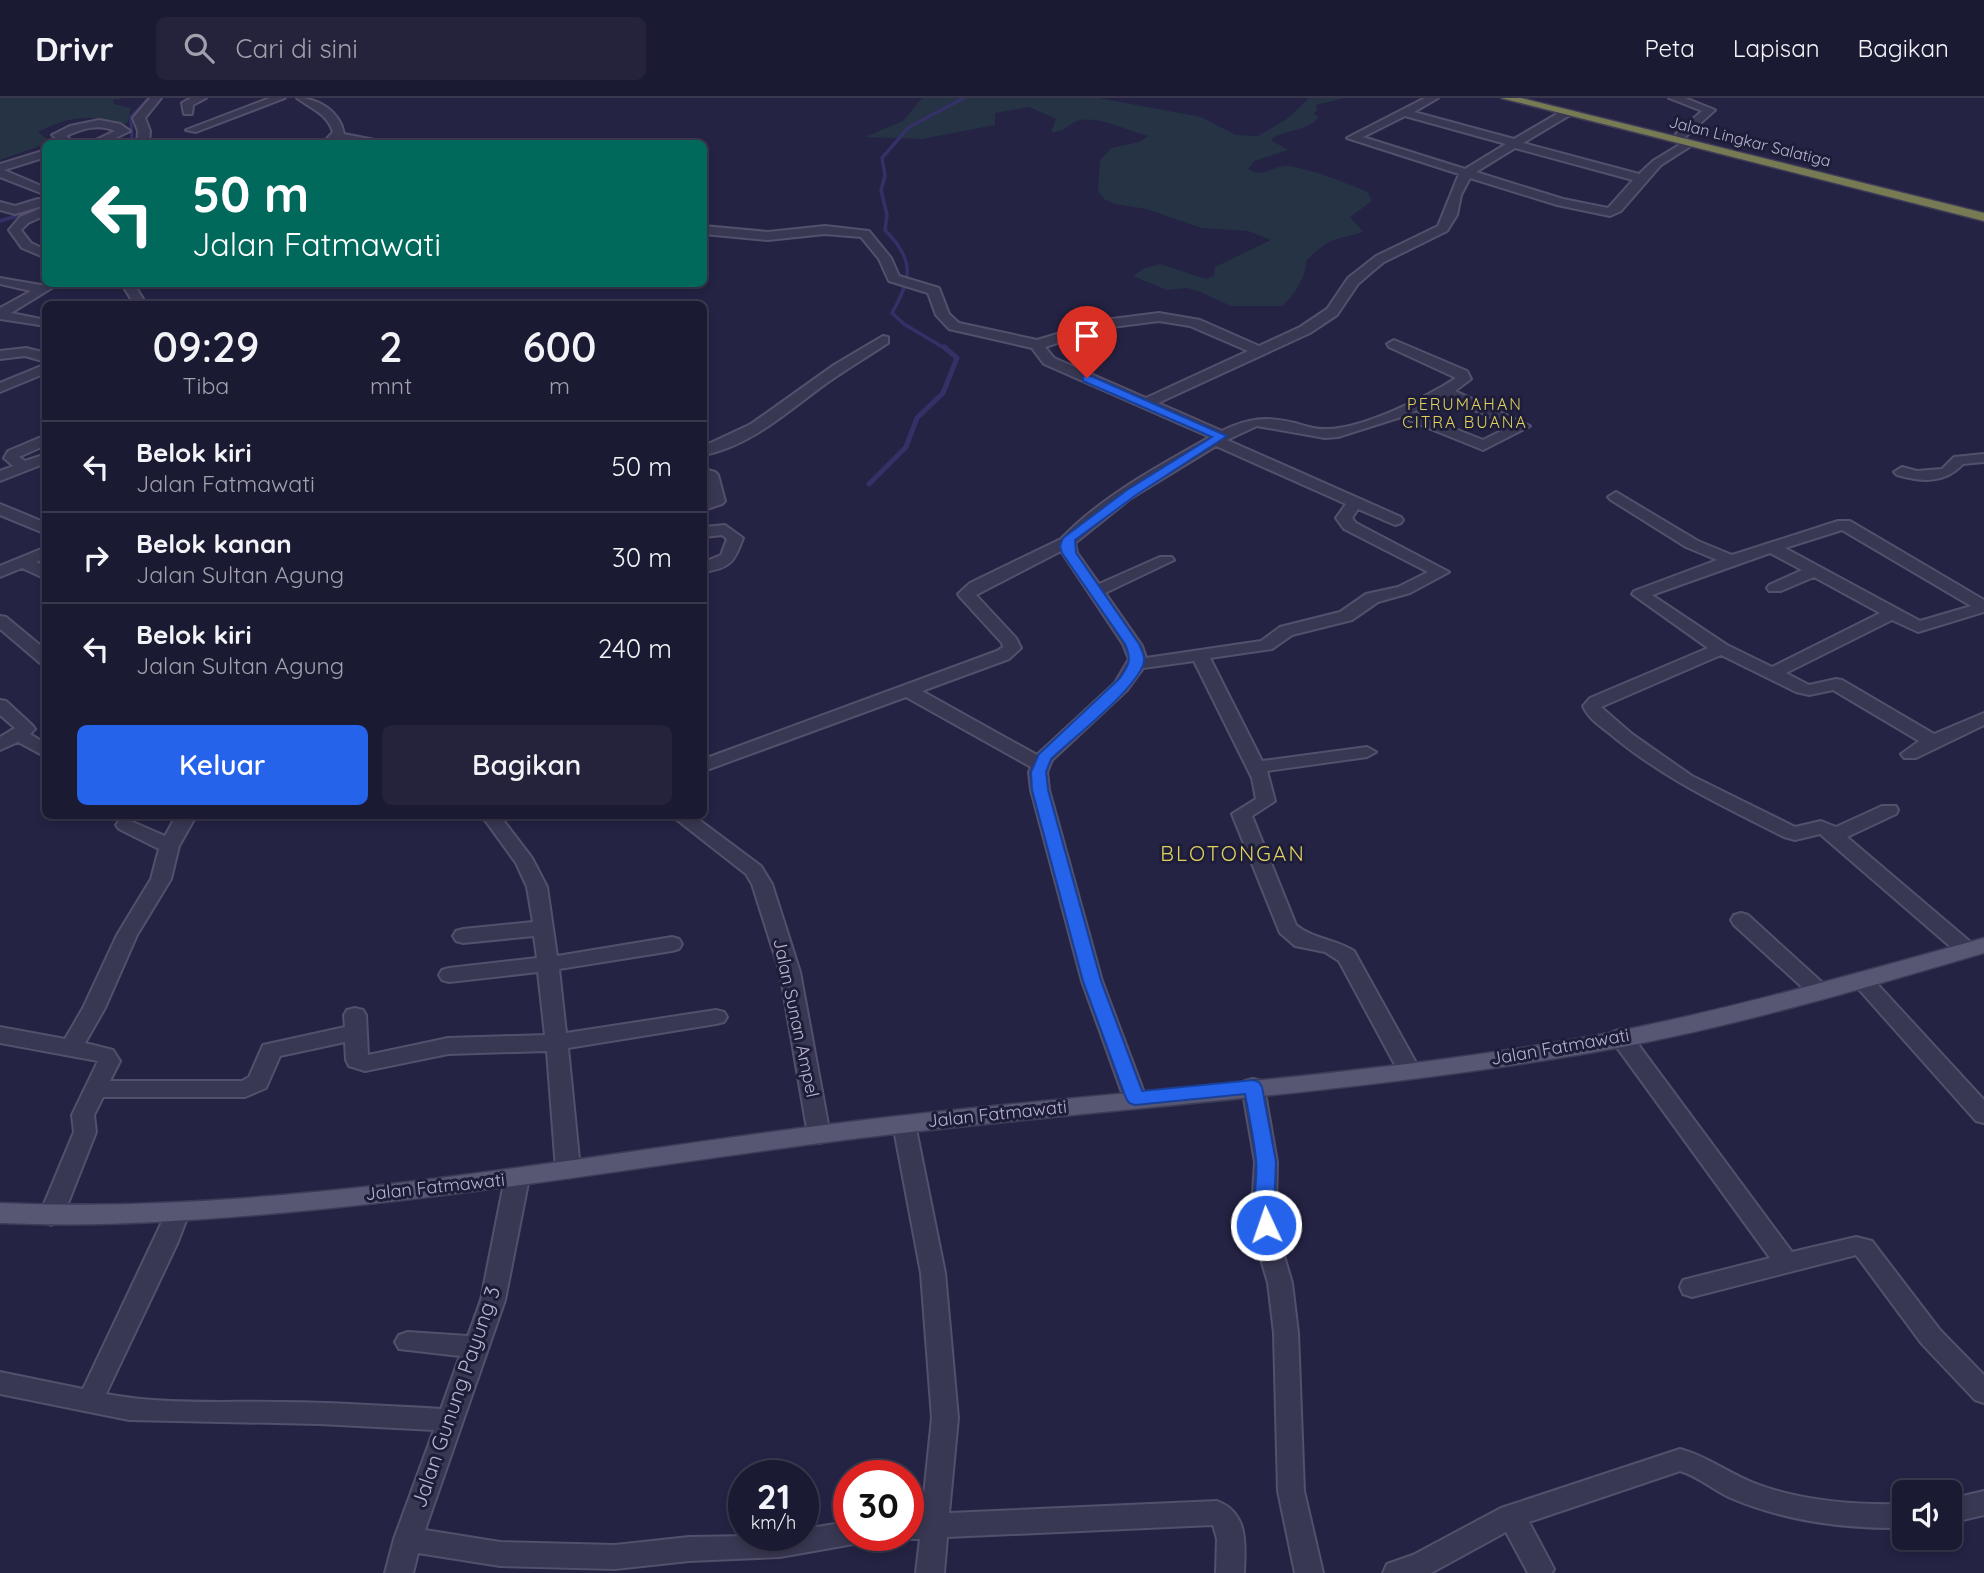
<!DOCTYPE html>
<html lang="id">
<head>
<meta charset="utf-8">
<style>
  :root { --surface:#1b1a33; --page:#24233b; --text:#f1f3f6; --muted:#a0a1ac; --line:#39384e; --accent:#2563eb }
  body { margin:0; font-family:Quicksand,sans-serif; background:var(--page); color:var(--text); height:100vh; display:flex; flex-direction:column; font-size:26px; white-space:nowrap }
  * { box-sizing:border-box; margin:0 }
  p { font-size:23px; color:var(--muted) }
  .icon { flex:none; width:38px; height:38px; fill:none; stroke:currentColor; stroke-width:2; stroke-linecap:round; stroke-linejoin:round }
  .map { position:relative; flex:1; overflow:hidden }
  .drawer { position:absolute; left:42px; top:203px; width:665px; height:518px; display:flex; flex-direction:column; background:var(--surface); border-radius:10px; box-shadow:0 4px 10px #0003,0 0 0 2px var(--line) }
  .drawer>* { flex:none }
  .banner { position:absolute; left:42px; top:42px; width:665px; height:147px; border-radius:10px; box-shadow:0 4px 10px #0003,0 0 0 2px var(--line); background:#00695c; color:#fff; overflow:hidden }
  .fabs { position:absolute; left:1892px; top:1382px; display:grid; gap:14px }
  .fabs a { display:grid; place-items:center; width:70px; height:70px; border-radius:10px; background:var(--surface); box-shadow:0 4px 10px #0003,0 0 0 2px var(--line); font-size:35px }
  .speed { position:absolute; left:728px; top:1362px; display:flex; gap:14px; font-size:35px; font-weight:700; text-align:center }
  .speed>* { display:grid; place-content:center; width:91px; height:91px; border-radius:50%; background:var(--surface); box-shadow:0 4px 10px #0003,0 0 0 2px var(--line); line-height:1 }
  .speed small { font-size:18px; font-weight:400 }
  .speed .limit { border:10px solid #d22; background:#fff; color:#111 }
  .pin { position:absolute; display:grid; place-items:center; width:60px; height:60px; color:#fff; margin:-72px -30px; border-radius:50% 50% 50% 0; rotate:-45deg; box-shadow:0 0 7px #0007 }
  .pin .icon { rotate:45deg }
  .me { position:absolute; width:77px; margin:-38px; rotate:357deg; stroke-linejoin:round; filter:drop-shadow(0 0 5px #0008) }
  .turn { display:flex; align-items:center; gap:24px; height:147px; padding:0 35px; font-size:32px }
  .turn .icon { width:91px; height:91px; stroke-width:2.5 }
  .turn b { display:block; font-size:49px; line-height:60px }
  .eta { display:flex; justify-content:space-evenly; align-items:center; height:119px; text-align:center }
  .eta b { font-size:42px; font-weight:600; line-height:49px }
  .cta { display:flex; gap:14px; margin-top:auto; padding:14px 35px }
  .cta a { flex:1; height:80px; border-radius:10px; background:var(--accent); color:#fff; font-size:28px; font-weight:600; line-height:80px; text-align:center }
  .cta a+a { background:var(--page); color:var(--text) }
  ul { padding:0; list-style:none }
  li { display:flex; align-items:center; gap:21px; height:91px; padding:0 35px; border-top:2px solid var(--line) }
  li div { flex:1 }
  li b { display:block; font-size:26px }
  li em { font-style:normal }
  header { display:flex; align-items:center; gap:42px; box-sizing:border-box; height:98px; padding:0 35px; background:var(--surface); border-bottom:2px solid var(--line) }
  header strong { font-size:33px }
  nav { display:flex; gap:38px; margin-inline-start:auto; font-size:24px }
  .search { width:490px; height:63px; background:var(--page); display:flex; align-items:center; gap:18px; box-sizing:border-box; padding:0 24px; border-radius:10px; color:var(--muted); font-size:26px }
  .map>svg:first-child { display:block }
  .green { fill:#253345 }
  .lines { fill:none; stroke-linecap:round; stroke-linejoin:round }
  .stream-far1 { stroke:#333166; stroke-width:3.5 }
  .stream { stroke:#333166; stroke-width:5 }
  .minor-casing { stroke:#52506b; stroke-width:4 }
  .major-casing { stroke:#3d3c57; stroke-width:3 }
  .highway-casing { stroke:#3e3d58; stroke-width:3 }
  .minor { fill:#393853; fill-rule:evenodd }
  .major { fill:#575673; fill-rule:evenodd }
  .highway { fill:#787a54; fill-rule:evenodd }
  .route { fill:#2563eb; stroke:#184099; stroke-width:2 }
  .labels { text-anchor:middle; stroke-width:6; stroke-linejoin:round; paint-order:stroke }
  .far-street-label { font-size:16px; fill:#b7b5cd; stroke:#1e1d39 }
  .far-neighbourhood-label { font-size:16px; letter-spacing:2px; fill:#e1d25d; stroke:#1e1d39 }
  .street-label { font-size:18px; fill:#b7b5cd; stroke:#1e1d39 }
  .quarter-label { font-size:21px; letter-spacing:2px; fill:#e1d25d; stroke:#1e1d39 }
  .near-street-label { font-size:21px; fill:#b7b5cd; stroke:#1e1d39 }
</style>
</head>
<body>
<header>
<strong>Drivr</strong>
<div class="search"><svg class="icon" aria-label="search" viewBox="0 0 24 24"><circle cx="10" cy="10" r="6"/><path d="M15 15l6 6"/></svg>Cari di sini</div>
<nav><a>Peta</a><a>Lapisan</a><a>Bagikan</a></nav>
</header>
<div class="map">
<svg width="1984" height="1475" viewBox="0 0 1984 1475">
  <rect width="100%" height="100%" fill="#242344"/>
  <path class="green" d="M0,0H124L113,2L114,6L131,10L128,24L125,26C89,17 72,17 38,34L47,41L40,48L0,62Z
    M922,0H1099L1201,19L1236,37L1258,38L1287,21L1309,0H1345L1316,7L1317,12L1313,16L1319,19C1304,36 1284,30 1271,42L1288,52L1254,63L1248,71C1264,82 1273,66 1290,68C1317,73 1343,84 1368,94L1372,103L1350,119L1363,134C1332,143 1330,139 1306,163C1306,180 1294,196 1283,208H1231L1198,193L1187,190L1167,192L1133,178L1145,170L1160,166L1206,181L1214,178L1215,169L1271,142L1248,133L1202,130L1146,111L1116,106L1105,102L1098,93L1100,62L1111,50L1139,44L1148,38C1128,33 1101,19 1081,22C1068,24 1066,35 1051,34L1056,21L1029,9L995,15V27L922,41L865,39L903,23Z"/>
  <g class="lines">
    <path class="stream-far1" d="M132,46L131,19L149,0
      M0,123L45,109
      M946,251L904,226L892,215C912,180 915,162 885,132L887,117L881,92L885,78L882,60L909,29L964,0"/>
    <path class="stream" d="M869,386L906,349L917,320L943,295L957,260L944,249"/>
    <g class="minor-casing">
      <path id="minor" d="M150,0H161L145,20L150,33L149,46H137L138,33L133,20Z
        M191,0H206L193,7L192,16H184L182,5Z
        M270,0H285L196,34L186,32Z
        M297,0C318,0 340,13 344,36L395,46H364L338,42L334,46H322L333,34C327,15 311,11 297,0Z
        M1425,0H1438L1414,14L1514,41L1562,13H1570V17L1523,45L1639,76L1653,63L1684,44L1694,46L1661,67L1621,113L1610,118L1557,107L1470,80L1461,97L1457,117L1447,133L1384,164L1373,173L1358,186L1337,217L1310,235L1158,305L1222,333C1248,320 1267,318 1295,325C1305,328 1316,332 1327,331C1362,331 1427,299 1456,280L1389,249L1387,246L1394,242L1467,273L1471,281L1455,293L1530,328L1483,352L1401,319L1338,339L1325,340L1257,328L1227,342L1401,419L1403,422L1401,425L1395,427L1358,411L1352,420L1356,425L1449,474L1410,495L1378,504L1352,522L1292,537L1272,551L1210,560L1262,663L1367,649L1376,654L1367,659L1267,673L1275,703L1252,718L1296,827C1313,841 1335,841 1354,853L1420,972L1417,978L1409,980L1401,978L1339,863L1325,854L1295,848L1280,835L1232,716L1256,701L1252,680L1194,563L1143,570L1127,592L1052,662L1047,674L1049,692L1102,883L1146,1000L1143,1006L1135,1008L1127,1006L1124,1000L1082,883L1031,692L1029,674L1031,669L906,599L704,673V661L997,553L1003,549L1002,545L960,499L958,496L970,485L1061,441C1102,398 1159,368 1210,339L1044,266L1032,250L949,231L936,217L928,195L889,183L879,161L861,139L825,136L768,142L704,136V128L768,134L825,128L869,133L891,160L899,178L939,190L949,216L959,225L1037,242L1104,222L1159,215L1200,222L1259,248L1300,229L1327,211L1348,180L1376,158L1438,128L1459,76L1347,40ZM1405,18L1506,46L1465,71L1363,39ZM1515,50L1633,82L1608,110L1563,101L1476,74ZM1159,223L1190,228L1248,253L1146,300L1054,260L1045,249L1104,230ZM1444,299L1511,328L1483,342L1413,314ZM1216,348L1346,406L1336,420L1344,431L1428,474L1398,489L1366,496L1340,514L1280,529L1261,543L1146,560L1142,548L1105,495L1174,462L1172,459H1160L1099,486L1077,455L1075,445L1131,400ZM1061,453L1123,546L1129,561L1115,585L1037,657L922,593L1009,561L1021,550L1016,540L976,497Z
        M1669,0H1685L1715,12L1684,40H1676V36L1702,13Z
        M99,22L120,26L130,33L103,46H87L115,33C98,25 82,31 66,38L76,46H63L52,37L70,28Z
        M46,52V59L4,72L46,90V97L0,79V66Z
        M38,101L42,102V108L15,116L0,112V104L15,108Z
        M46,108V117L28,125L21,132L31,145L46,152V160L22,150L9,132L20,119Z
        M0,180L41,187L58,186L11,215L46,222V228L0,221V210L31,193L0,186Z
        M122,186H134L146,206H134Z
        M883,238L888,239V245C867,259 845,272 824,287C787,314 750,348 704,357V348L751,326L834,267Z
        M26,250L46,255V264L25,258L0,261V253Z
        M46,266V275L0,294V285Z
        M46,337V347L19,359L25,363L46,356V365L0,383V373L13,368L4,360L8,353Z
        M1984,356V364L1963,366C1944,386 1922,384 1897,377L1894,374L1902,369L1917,373L1942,371L1954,359Z
        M704,371L715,374L718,377L725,403L722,406L704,412V402L709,401Z
        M1616,394L1698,443L1732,457L1838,423H1850L1984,502V514L1918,534L1892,522L1786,575L1809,587L1836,581L1842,582L1934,636L1984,615V627L1916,660H1904L1901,656L1919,643L1833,592L1809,597L1796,594L1721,557L1601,609L1632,636L1692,678L1795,729L1821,723L1836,729L1882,708H1896L1898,712L1896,716L1847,739L1974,847L1977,852L1974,857H1960L1820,736L1795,742L1784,739C1723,708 1662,680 1609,635C1599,627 1588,620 1583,608L1590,600L1708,550L1632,496L1634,493L1717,462L1686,449L1611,402L1608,399ZM1842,432L1971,508L1920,523L1785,450ZM1770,455L1802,472L1769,487L1767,490L1769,493H1781L1814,479L1880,515L1772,569L1727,547L1652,497Z
        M0,406L46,425V436L0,417Z
        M725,427L743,440C734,465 730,470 704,474V464L721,457L727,441L722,437L704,439V429Z
        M46,449V460L36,464L46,469V481L22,470L0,479V468Z
        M0,518L6,519L46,552V566L40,565L0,531Z
        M0,602L6,603L32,627L35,631L30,636L46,646V659L18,644L0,652V639L15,630L0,617Z
        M176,718H196L179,748L171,781L137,837L105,910L85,945L113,952L120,963L110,983H242L249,979L263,947L345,929L344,917L347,912L355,910L363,912L366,917L368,957L448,940L545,937L538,874L449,884L442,882L439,877L442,872L449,870L537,860L534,838L463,845L456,843L453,838L456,833L463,831L533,824L527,789L516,765L482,718H500L532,760L547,789L557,858L672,839L679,841L682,846L679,851L672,853L559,871L566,935L716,912L724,914L727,919L724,924L716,926L568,950L580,1071L576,1077L568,1080L560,1077L556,1071L547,953L448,956L365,973L349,968L346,962L345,944L280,958L266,990L245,999H103L94,1017L96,1034L63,1118L59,1124L51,1127L43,1124L39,1118L74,1034L72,1017L98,963L0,945V929L65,941L83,910L117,837L151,781L159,751L119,731L116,727L119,723L126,721L165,738Z
        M672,718H694L761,768L772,786L800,874L830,1037L827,1043L819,1045L811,1043L808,1037L780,874L752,786L746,776Z
        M1741,815L1748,817L1827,889L1831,894L1827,899L1820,901L1813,899L1734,827L1731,822L1734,817Z
        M1862,875L1869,877L1984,1002V1025L1976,1023L1855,887L1852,882L1855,877Z
        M1621,931L1629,934L1792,1154L1856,1139L1872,1143L1940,1232L1984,1277V1305L1975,1302L1922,1246L1856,1157L1692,1199L1683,1196L1680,1189L1683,1182L1770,1160L1613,944L1610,939L1613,934Z
        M1253,981L1261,983L1264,989L1277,1064L1276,1110L1280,1144L1292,1185L1298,1235L1304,1393L1323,1475H1295L1278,1393L1274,1235L1268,1185L1256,1144L1252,1110L1255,1064L1242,989L1245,983Z
        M904,1018L912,1020L915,1026L945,1175L958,1320L949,1415L1217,1403C1249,1415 1245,1447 1244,1475H1216L1217,1441L1213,1427L947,1439L944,1475H916L920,1441H908L898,1437H908V1417L922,1416L932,1320L921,1175L893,1026L896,1020Z
        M517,1071L525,1074L529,1080L505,1202L425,1432L500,1444L615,1447L689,1439L803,1437V1431L849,1424V1437H862L859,1445L780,1459L689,1463L615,1471L500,1468L418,1455L413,1475H385L394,1441L434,1332L320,1326L129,1322L0,1296V1274L83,1291L169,1109L177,1106L185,1109L189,1115L177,1146L106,1296C163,1307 222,1303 279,1304C333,1304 387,1308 441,1311L460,1258L399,1251L395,1244L399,1237L408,1234L468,1238L481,1202L505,1080L509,1074Z
        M1680,1351C1707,1358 1728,1375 1754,1385C1800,1403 1855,1407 1904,1406V1430C1847,1431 1786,1423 1733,1401C1714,1393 1700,1379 1680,1373L1529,1424L1554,1471L1552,1475H1528L1506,1434L1431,1475H1383L1387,1466L1413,1457L1501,1410Z
        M1984,1393V1417L1950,1425V1401Z"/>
    </g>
    <g class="major-casing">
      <path id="major" d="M1984,840V855C1852,894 1719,933 1583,956C1341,997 1096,1011 852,1041C679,1063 506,1092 332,1110C221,1121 111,1130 0,1125V1105C275,1117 560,1060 832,1026C1085,994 1342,983 1593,938C1726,913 1854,876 1984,840Z"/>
    </g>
    <g class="highway-casing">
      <path id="highway" d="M1501,0H1521L1984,115V123Z"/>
    </g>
    <use href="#minor" class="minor"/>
    <use href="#major" class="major"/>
    <use href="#highway" class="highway"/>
  </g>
  <path class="route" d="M1083,278H1091L1227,338L1136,397L1075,442L1076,455L1139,546C1142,553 1146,560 1143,567C1132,595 1074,639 1051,661L1046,674L1048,692L1101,883L1142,993L1253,982L1259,984L1262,989L1276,1064L1274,1110L1276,1127L1273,1133L1266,1135L1259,1133C1248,1112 1259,1085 1256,1062C1254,1040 1249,1018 1245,996L1135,1007L1129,1005L1126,1000L1083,883L1032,692L1031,674L1039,656L1120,580C1129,567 1132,562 1125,546L1062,455L1060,448L1063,440L1127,392L1212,339L1083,283Z"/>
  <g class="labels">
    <g class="far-street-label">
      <text transform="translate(1750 43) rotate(14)" y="6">Jalan Lingkar Salatiga</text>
    </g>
    <g class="far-neighbourhood-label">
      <text x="1465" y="312">PERUMAHAN<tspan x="1465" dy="18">CITRA BUANA</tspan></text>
    </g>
    <g class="street-label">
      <text transform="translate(796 920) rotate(78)" y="6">Jalan Sunan Ampel</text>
      <text transform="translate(1560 949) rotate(-10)" y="6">Jalan Fatmawati</text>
      <text transform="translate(997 1016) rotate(-6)" y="6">Jalan Fatmawati</text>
      <text transform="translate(435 1089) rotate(-6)" y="6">Jalan Fatmawati</text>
    </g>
    <g class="quarter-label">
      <text x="1233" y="763">BLOTONGAN</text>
    </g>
    <g class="near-street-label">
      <text transform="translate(456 1299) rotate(-71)" y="7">Jalan Gunung Payung 3</text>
    </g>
  </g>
</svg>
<div class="fabs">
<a><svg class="icon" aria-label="sound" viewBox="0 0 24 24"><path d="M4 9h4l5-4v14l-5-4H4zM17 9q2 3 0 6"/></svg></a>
</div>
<div class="speed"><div>21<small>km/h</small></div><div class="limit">30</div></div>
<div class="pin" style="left:1087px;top:280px;background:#d93025"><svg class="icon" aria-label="arrive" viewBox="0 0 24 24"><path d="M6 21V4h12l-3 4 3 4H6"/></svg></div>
<svg class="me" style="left:1266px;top:1127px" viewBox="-20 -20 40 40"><circle r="17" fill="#2563eb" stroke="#fff" stroke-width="3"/><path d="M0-11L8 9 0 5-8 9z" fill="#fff"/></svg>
<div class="banner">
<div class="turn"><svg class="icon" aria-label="left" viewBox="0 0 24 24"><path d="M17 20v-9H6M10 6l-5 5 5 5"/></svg><div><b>50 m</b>Jalan Fatmawati</div></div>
</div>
<section class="drawer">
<div class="eta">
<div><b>09:29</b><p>Tiba</p></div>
<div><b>2</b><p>mnt</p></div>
<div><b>600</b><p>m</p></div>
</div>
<ul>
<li><svg class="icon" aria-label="left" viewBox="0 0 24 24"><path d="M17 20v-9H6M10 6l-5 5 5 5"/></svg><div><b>Belok kiri</b><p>Jalan Fatmawati</p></div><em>50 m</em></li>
<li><svg class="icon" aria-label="right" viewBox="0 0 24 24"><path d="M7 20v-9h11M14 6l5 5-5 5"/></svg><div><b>Belok kanan</b><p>Jalan Sultan Agung</p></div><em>30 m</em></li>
<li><svg class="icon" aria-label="left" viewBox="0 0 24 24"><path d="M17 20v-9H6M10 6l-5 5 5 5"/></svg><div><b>Belok kiri</b><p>Jalan Sultan Agung</p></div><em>240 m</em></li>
</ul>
<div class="cta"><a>Keluar</a><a>Bagikan</a></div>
</section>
</div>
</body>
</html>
